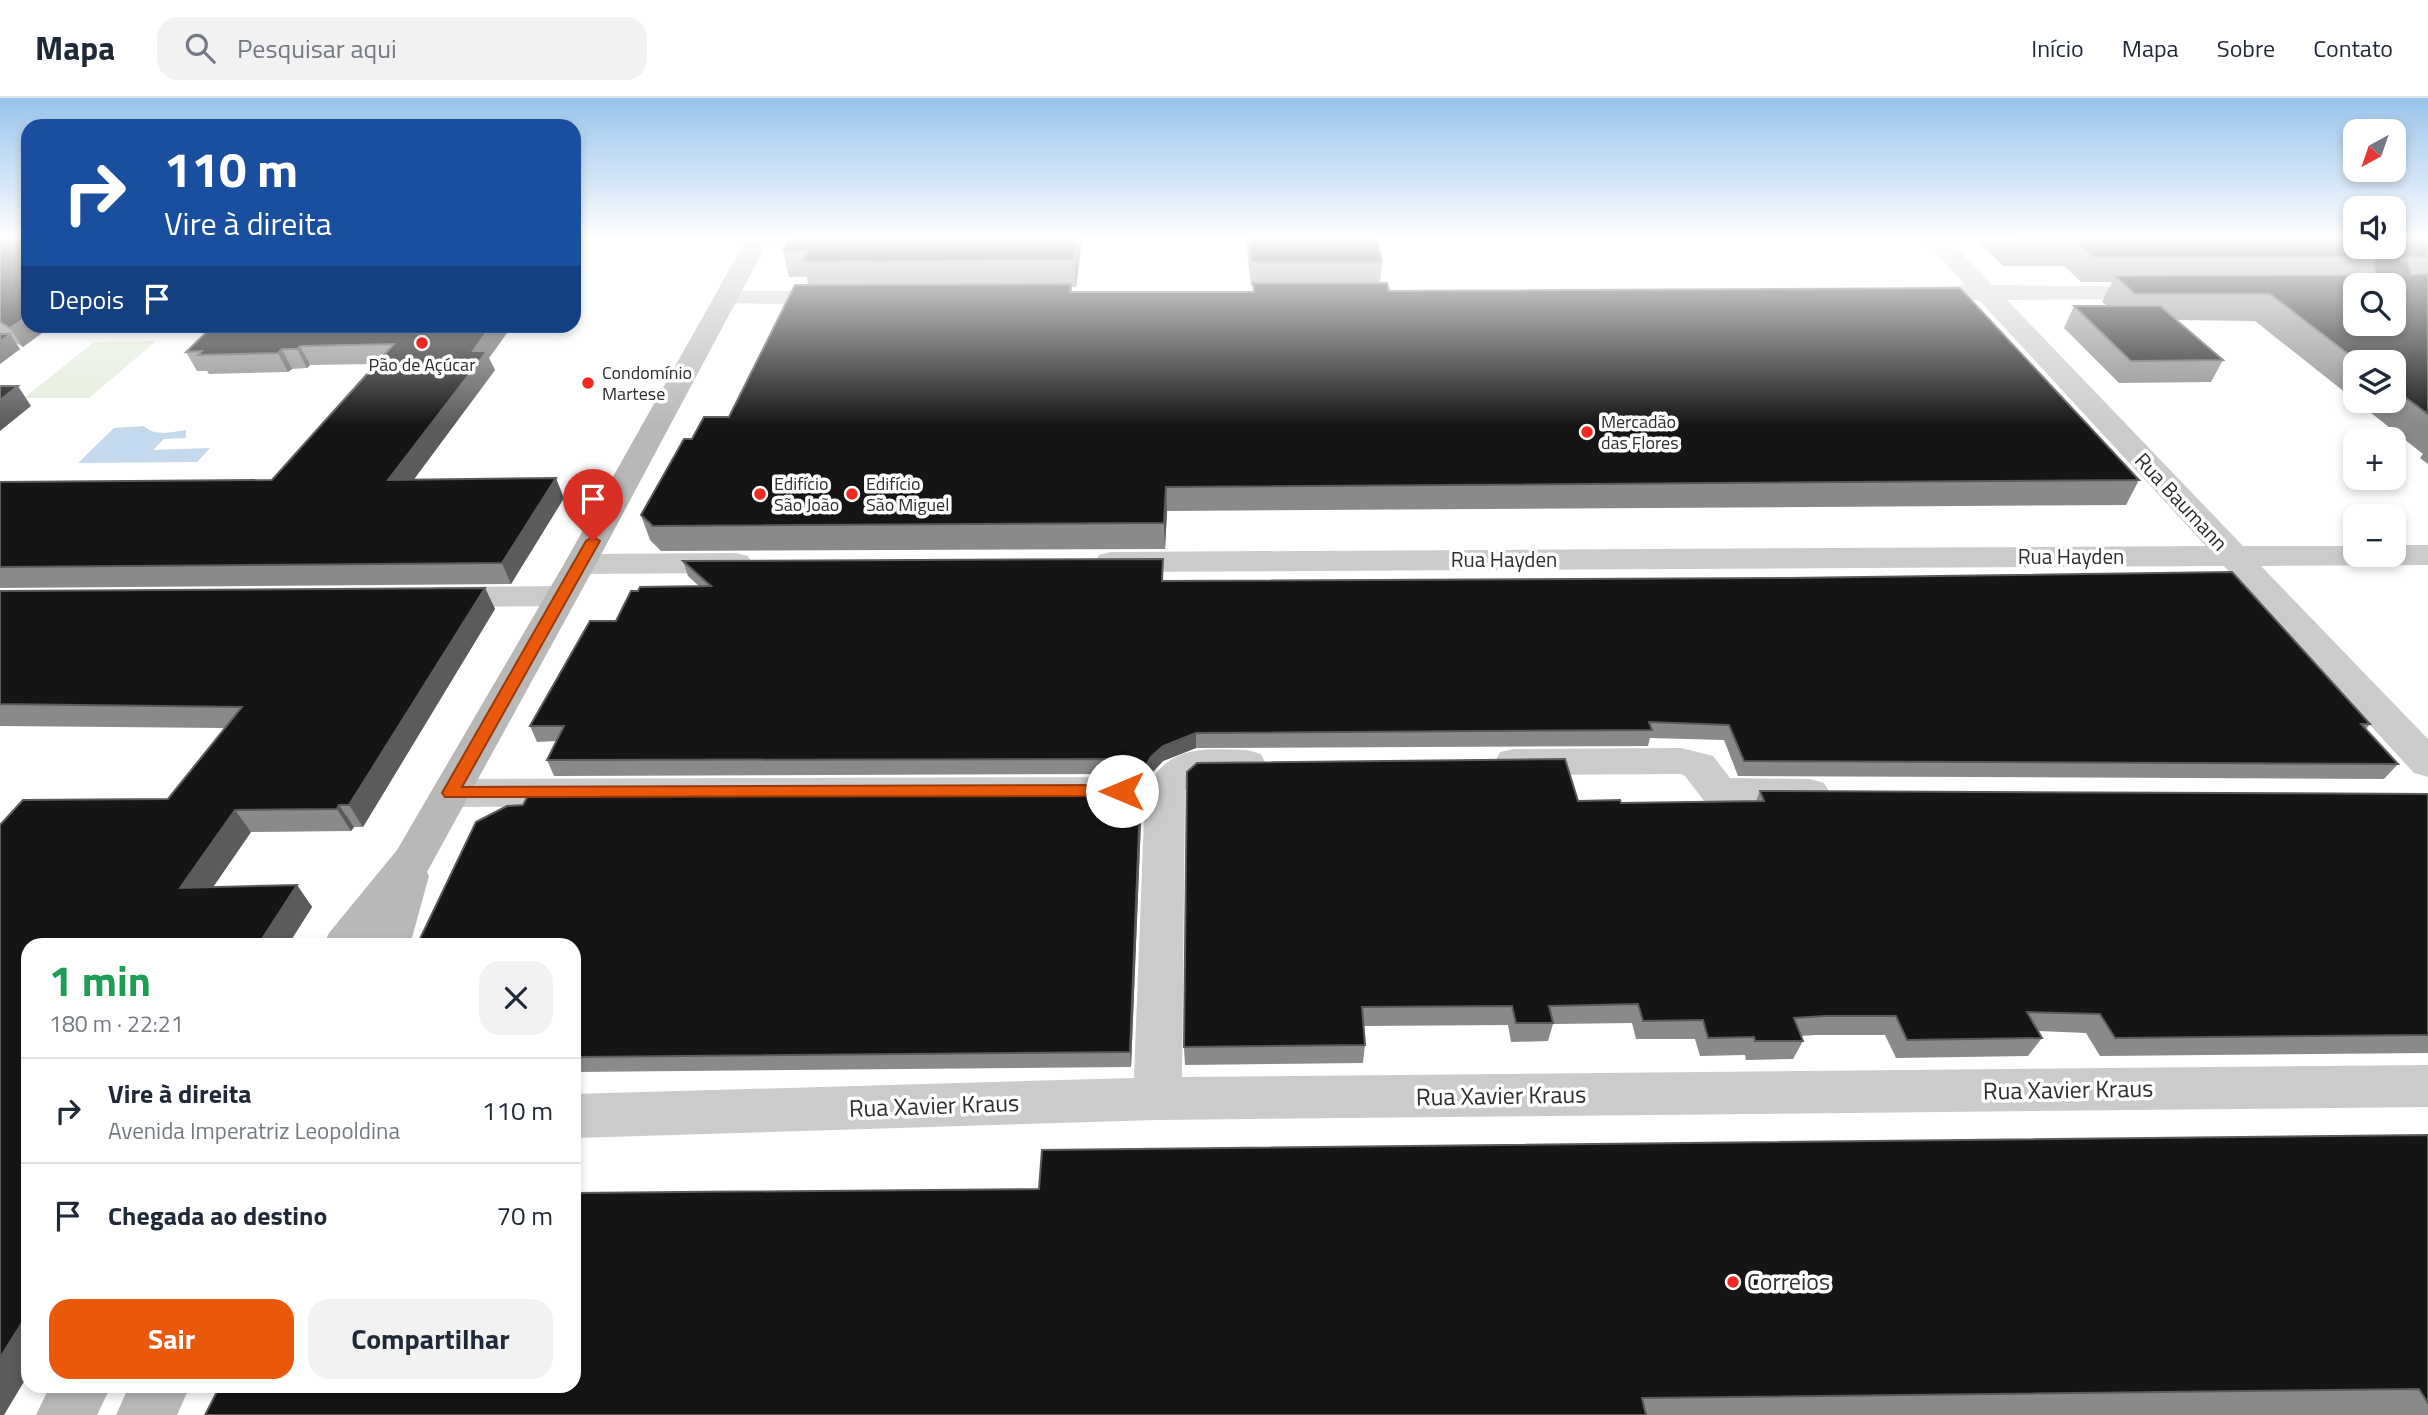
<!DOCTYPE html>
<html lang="pt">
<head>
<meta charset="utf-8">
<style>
  :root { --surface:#fff; --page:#f2f2f3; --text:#1f2937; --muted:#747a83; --line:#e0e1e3; --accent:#ea580c }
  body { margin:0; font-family:"Titillium Web",sans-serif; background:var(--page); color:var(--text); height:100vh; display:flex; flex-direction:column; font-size:26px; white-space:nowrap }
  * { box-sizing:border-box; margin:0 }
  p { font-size:23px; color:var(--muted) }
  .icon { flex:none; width:38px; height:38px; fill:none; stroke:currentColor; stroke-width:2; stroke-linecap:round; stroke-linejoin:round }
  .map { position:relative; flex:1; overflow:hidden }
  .panel { position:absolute; left:21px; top:840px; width:560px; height:455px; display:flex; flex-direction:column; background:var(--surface); border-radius:21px; box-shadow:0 4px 10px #0003 }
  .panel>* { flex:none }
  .top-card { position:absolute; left:21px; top:21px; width:560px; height:214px; border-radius:21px; box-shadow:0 4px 10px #0003; background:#1a4fa0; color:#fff; overflow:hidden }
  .needle { width:46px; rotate:220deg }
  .buttons { position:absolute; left:2343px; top:21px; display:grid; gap:14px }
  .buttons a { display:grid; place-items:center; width:63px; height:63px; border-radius:14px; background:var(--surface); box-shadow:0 4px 10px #0003; font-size:35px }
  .pin { position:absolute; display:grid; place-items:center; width:60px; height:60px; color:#fff; margin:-72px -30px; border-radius:50% 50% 50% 0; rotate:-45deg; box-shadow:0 0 7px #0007 }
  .pin .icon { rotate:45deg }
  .me { position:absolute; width:77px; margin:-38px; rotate:270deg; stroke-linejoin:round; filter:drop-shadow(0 0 5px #0008) }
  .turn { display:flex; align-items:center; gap:24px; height:147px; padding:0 28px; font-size:32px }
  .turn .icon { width:91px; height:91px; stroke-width:2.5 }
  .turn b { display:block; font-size:49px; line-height:60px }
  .then { display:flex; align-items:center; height:66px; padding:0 28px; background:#0003; gap:14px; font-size:26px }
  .round { display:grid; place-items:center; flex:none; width:74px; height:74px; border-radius:21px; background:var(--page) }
  .summary { display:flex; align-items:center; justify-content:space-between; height:119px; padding:0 28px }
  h1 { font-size:42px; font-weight:700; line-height:52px; color:#1e9e55 }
  .button { display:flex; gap:14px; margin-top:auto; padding:14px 28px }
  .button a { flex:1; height:80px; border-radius:21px; background:var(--accent); color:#fff; font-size:28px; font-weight:700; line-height:80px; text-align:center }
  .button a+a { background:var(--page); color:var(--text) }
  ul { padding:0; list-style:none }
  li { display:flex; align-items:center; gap:21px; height:105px; padding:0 28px; border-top:2px solid var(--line) }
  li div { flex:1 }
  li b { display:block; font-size:26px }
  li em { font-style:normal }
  header { display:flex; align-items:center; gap:42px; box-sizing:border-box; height:98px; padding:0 35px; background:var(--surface); border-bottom:2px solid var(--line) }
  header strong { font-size:33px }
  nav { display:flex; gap:38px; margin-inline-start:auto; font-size:24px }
  .search { width:490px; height:63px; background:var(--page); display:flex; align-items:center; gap:18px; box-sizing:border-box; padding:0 24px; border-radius:21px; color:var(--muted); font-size:26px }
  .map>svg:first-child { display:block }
  .green { fill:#e2ecda }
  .water { fill:#c4d9ee }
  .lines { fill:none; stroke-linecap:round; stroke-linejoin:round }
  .minor { fill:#cbcbcb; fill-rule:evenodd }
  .secondary { fill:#b8b8b8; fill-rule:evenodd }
  .wall { fill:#8a8a8a }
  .shaded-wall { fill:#5b5b5b }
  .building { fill:#151515; stroke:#5b5b5b; stroke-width:2; fill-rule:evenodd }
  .route { fill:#ea580c; stroke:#983908; stroke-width:2 }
  .poi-dot { fill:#f32821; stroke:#fff; stroke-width:2.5 }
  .labels { text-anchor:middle; stroke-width:7; stroke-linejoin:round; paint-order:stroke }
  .far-poi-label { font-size:18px; fill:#2e2e2e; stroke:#fff; text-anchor:start }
  .street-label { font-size:21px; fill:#2e2e2e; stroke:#fff }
  .near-street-label { font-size:24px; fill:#2e2e2e; stroke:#fff }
  .near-poi-label { font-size:24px; fill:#2e2e2e; stroke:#fff; text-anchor:start }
</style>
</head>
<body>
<header>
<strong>Mapa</strong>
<div class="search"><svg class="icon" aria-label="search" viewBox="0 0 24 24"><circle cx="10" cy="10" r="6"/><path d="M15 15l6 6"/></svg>Pesquisar aqui</div>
<nav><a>Início</a><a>Mapa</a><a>Sobre</a><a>Contato</a></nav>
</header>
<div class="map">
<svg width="2428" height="1317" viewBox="0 0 2428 1317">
  <rect width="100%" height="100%" fill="#fff"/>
  <path class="green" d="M156,243L89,300H24L94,244Z"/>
  <path class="water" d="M144,328C155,339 172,334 186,332V340L164,341L153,352L210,350L197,364L78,365L114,330Z"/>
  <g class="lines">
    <path class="minor" d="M1925,142H1949L1992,187L2168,189L2171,194L2168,199L2159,201L2007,202L2243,448H2356V457H2394V447H2428V467L2261,468L2428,641V679L2414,675L2224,468L1111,474L1099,471L1095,464L1099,457L1111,454L2206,448L1979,202L1902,200L1899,195L1902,190L1965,187Z
      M726,193H839L848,195L851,200L848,205L839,207L717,205L714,200L717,195Z
      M736,455L748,458L752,465L748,472L736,475L580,476L568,473L564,466L568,459L580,456Z
      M561,488L573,491L578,498L573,505L561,508L437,509L425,506L420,499L425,492L437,489Z
      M1681,650L1713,658L1730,680L1810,681L1824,685L1830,695L1824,705L1810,709L1719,708L1705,704L1685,678L1681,676L1514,677L1500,674L1495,664L1500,654L1514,651Z
      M1247,652L1261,656L1266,666L1261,676C1236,683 1202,669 1185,692L1182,979L2428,967V1009L1157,1022L574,1040V996L1134,980L1145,692C1170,646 1201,651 1247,652Z
      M1122,679L1136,683L1142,693L1136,703L1122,707L451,709L437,705L431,695L437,685L451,681Z"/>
    <path class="secondary" d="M746,142H769L596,466L427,774L429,778L410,847H323L329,835L397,752L564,466Z
      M50,1288H111L97,1317H36Z
      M129,1288H190L177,1317H116Z"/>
  </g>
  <path class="wall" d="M0,142L28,228H512L489,260L495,272L413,382L564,400L511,486L0,490V384L272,382L376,266L310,267L307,270L292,271L288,274L209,276L207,273H197L186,254L206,234L42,235L23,249L16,245L20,251L0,266V236H3L0,235Z
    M789,142H1082L1076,189H1072V194H1253V188H1251L1246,142H1377L1382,164L1380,185L1389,193L2139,382L2126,407L1167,413L1165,451L661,453L650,442L641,417L692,341L729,319L808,187L807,179H789L783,153Z
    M1977,142H2428V366L2420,360L2423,356L2356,303H2394V264H2356V303L2255,223L2177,222L2223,262L2211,284L2119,285L2064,230L2074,208H2107L2102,204L2112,184H2081L2064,168H2003Z
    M683,463L1163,476V483L2370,626L2366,631L2398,666L2384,681L1738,678L1724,642L1650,640L1648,648L1196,650L1163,663L1152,675L1143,690L1142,688V698L1131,969L574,974V847L1136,690L1140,685L1137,680L1122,676L554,678L547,662L556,643L537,644L530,628L616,523L700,489L688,478Z
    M485,490L495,511L363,729H354L351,733L251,734L213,789L297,787L312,809L288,847H28L168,701L225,630L0,628V493Z
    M1760,693L2428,696V955L2100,958L2086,935L2038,933L2042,940L2028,958L1896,960L1885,937H1815L1801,938L1803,943L1793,961L1746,962L1745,957L1700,958L1695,941H1636L1632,925L1553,926L1548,943L1511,944L1508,927L1364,928L1365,947L1363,965L1185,967L1184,949L1578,703L1621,705L1756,703Z
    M2428,1037V1317H205L1039,1091Z"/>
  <path class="shaded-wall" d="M1077,142H1082L1076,189L1074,162Z
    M28,218V228H37L42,235L23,249L10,230Z
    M491,228H512L489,260L495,272L398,403L388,382L473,253Z
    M10,236L20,251L0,266V244Z
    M300,248L310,267L307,270L297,251Z
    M282,251L292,271L288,274L278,255Z
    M18,288L31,308L0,333V302Z
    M556,380L564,400L511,486L502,465Z
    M1166,389L1167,413L1165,451L1164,425Z
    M485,490L495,511L363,729L349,707Z
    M1196,635V650L1163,663L1152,675L1143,690L1142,674L1151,659L1163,648Z
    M1141,682L1142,698L1131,969L1130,954Z
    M339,707L354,729L351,733L337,711Z
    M235,712L251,734L198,811L180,790Z
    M297,787L312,809L288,847H258Z
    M28,1215V1277L4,1317H0V1260Z"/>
  <path class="building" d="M0,142H28V218L10,230L0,224Z
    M789,142H1077L1074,162L803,163L808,153H783Z
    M1249,142H1377L1382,164H1251Z
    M2013,142H2356V149H2394V142H2428V158L2401,160V163L2408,164L2411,177L2428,176V316L2394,291V264H2359L2270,196H2135L2115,178L2372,177L2375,174L2374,159H2093L2075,142ZM2356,187H2394V226H2356Z
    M1253,185H1387L1389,193L1960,190L2139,382L1166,389L1164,425L653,428L641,417L684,341H692L704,319H729L795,187L1071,186L1070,194H1254Z
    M2074,208H2160L2223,262L2131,263Z
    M213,228H491L473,253H487L388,382L556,380L502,465L0,469V384L272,382L394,246L300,248L297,251H282L278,255L198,257L202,253L186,254Z
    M0,236H10L0,244Z
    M0,288H18L0,302Z
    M1163,461L1162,483L1788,480L2232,474L2370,626H2361L2398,666L1744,663L1729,627L1649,624L1652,632L1196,635L1163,648L1151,659L1142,674L1136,665L1121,661L547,662L564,628H530L590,523H616L631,493H638L640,489L711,488L683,463Z
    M485,490L349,707H339L337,711L235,712L180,790L297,787L258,847H28V1215L0,1260V727L23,702L168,701L242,609L0,606V493Z
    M1565,661L1578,703L1620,702L1621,705L1764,703L1760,693L2428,696V937L2115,940L2100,916L2027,914L2042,940L1907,942L1896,918H1825L1794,920L1803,943H1755L1754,939L1708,940L1703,922L1643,923L1638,906L1549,908L1553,925H1516L1512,908L1362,909L1365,947L1184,949L1187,674L1197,665Z
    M1141,682L1130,954L574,959V847H417L476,724L507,708L523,707L529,696L1121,694L1136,690Z
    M2428,1037V1305L2419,1291L1642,1300L1646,1317H205L220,1288H574V1095L1039,1091L1042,1052Z"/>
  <linearGradient id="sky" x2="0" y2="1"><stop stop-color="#99c3ea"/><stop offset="0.43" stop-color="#fff"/><stop offset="1" stop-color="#fff" stop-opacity="0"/></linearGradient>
  <rect width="2428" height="327" fill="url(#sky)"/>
  <path class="route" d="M593,439L600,443L462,689L1122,687L1130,693L1122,698L445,699L442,695L586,443Z"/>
  <g class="poi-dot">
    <circle cx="422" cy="245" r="7"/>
    <circle cx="588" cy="285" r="7"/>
    <circle cx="1587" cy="334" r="7"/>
    <circle cx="760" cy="396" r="7"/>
    <circle cx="852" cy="396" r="7"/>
    <circle cx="1733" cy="1184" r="7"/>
  </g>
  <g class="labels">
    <g class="far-poi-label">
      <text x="422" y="273" text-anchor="middle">Pão de Açúcar</text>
      <text x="602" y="281">Condomínio<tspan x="602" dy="21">Martese</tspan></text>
      <text x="1601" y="330">Mercadão<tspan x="1601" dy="21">das Flores</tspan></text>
      <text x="774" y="392">Edifício<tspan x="774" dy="21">São João</tspan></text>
      <text x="866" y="392">Edifício<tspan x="866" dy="21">São Miguel</tspan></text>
    </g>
    <g class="street-label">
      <text transform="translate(2181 404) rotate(47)" y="7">Rua Baumann</text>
      <text x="2071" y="466">Rua Hayden</text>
      <text x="1504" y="469">Rua Hayden</text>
    </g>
    <g class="near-street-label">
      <text transform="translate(2068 992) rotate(-1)" y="8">Rua Xavier Kraus</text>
      <text transform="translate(1501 998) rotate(-1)" y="8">Rua Xavier Kraus</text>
      <text transform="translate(934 1008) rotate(-2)" y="8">Rua Xavier Kraus</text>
    </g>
    <g class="near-poi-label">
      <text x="1747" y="1192">Correios</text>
    </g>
  </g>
</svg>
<div class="buttons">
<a><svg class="needle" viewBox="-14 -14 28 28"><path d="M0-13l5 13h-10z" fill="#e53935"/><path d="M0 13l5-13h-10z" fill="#747a83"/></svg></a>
<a><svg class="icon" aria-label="sound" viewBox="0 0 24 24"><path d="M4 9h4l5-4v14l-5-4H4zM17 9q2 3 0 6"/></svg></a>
<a><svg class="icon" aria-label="search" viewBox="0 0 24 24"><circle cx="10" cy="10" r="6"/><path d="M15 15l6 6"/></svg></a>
<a><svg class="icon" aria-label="layers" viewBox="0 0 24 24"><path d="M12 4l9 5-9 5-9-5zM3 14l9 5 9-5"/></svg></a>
<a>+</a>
<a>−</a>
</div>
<div class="pin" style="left:593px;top:443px;background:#d93025"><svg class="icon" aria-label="arrive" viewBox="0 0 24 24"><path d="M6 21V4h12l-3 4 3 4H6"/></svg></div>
<svg class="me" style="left:1122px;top:693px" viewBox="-20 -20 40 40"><circle r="19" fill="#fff"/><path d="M0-13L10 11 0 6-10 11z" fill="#ea580c"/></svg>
<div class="top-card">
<div class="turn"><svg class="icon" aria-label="right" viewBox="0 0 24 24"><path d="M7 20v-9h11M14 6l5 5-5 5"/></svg><div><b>110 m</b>Vire à direita</div></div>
<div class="then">Depois<svg class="icon" aria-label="arrive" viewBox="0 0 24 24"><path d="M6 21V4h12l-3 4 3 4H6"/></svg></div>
</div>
<section class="panel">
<div class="summary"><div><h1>1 min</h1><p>180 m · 22:21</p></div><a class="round"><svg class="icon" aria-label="close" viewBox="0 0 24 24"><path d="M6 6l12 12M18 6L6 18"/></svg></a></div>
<ul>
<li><svg class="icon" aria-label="right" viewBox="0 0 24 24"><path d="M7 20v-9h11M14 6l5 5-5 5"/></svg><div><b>Vire à direita</b><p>Avenida Imperatriz Leopoldina</p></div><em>110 m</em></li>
<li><svg class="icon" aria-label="arrive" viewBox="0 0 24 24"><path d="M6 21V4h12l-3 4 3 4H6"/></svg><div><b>Chegada ao destino</b></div><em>70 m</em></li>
</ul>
<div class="button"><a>Sair</a><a>Compartilhar</a></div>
</section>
</div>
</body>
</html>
